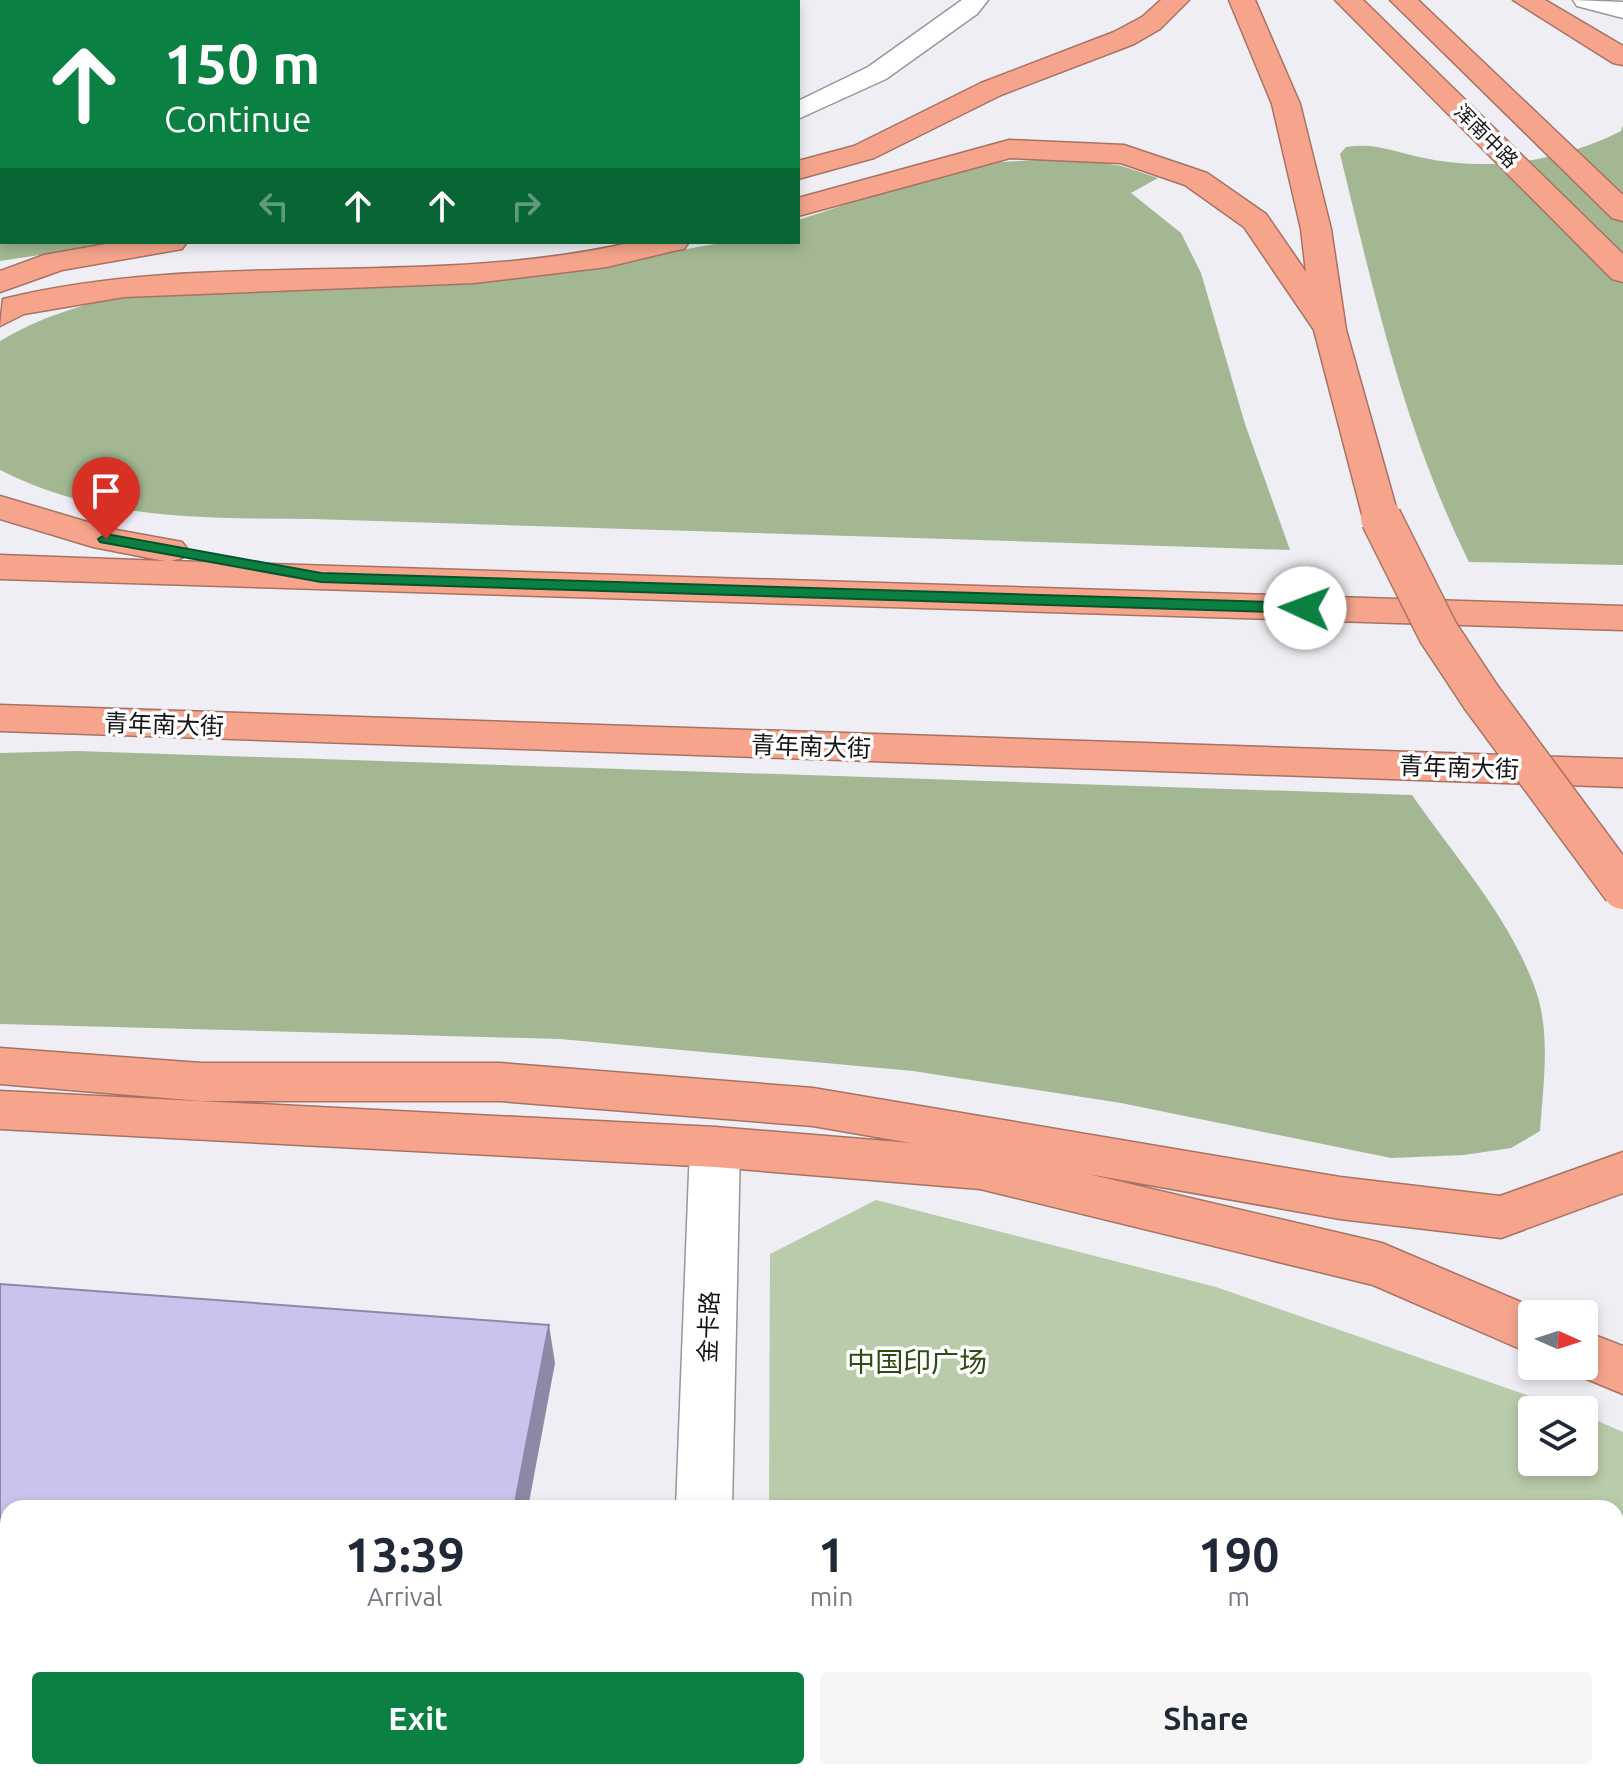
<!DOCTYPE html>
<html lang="en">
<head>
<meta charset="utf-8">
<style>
  :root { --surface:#fff; --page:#f6f6f7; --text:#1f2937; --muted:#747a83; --accent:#0b8043 }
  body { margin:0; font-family:Ubuntu,"Noto Sans SC",sans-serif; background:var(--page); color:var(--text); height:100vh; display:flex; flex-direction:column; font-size:30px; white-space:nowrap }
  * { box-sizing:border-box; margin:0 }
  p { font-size:26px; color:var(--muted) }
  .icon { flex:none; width:44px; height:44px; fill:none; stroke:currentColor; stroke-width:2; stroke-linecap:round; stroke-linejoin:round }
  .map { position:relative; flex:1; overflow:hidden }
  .drawer { position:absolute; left:0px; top:1500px; width:1624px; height:280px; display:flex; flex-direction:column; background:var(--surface); border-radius:24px 24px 0 0; box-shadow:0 4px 12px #0003 }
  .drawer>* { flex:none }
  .guide { position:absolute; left:0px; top:0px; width:800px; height:244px; box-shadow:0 4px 12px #0003; background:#0b8043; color:#fff; overflow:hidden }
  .needle { width:52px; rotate:93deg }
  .buttons { position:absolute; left:1518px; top:1300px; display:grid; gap:16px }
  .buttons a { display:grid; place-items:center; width:80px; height:80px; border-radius:8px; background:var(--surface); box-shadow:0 4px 12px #0003; font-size:40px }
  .pin { position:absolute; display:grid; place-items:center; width:68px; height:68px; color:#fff; margin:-82px -34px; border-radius:50% 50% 50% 0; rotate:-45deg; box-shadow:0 0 8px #0007 }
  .pin .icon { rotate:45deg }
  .me { position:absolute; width:88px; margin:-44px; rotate:272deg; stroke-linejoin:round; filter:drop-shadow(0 0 6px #0008) }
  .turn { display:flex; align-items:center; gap:28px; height:168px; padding:0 32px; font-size:36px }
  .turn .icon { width:104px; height:104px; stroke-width:2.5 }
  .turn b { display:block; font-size:56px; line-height:68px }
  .lanes { display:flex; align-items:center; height:76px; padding:0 32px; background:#0003; justify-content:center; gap:40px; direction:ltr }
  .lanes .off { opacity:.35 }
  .eta { display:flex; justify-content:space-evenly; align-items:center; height:136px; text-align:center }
  .eta b { font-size:48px; font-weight:700; line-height:56px }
  .primary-button { display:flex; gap:16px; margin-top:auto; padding:16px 32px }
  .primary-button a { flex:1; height:92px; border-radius:8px; background:var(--accent); color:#fff; font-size:32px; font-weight:700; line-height:92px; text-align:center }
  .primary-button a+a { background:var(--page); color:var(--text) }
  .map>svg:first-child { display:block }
  .green { fill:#b8cbaa }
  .forest { fill:#a3b892 }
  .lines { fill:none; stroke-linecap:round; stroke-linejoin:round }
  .street-casing { stroke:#96969b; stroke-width:3 }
  .secondary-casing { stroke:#96969b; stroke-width:3 }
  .highway-casing { stroke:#a77263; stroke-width:3 }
  .street { fill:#fff; fill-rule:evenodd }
  .secondary { fill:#fff; fill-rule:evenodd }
  .highway { fill:#f6a58c; fill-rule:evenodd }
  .highway-bridge-casing { stroke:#a77263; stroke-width:43; stroke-linecap:butt }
  .highway-bridge { stroke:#f6a58c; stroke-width:40 }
  .shaded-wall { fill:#8d88a6 }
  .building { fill:#c9c3ed; stroke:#8d88a6; stroke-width:2 }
  .route { fill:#0b8043; stroke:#07532c; stroke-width:2 }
  .labels { text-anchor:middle; stroke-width:7; stroke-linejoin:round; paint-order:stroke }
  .far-street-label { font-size:20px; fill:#141416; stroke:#fff }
  .street-label { font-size:24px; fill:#141416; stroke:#fff }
  .near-park-label { font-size:28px; fill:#314c13; stroke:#fff }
</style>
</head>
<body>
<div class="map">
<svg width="1623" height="1780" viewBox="0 0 1623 1780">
  <rect width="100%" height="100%" fill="#eeeef4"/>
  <path class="green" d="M876,1200L1216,1287L1570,1410H1532V1462H1584V1415L1623,1432V1780H769V1772H1616V1508H769L770,1254Z"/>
  <path class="forest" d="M1623,125V565L1469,562C1405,433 1374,293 1340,154L1346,147C1374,142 1398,153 1424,158C1490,172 1562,161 1621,131Z
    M1069,158L1122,166L1158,178L1131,193L1181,233L1201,273L1245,424L1290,550L313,519C206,518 99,521 0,470V341C41,317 79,305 125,296L564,271L726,242H798V220L930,177L986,163Z
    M0,230L2,242H125L0,261Z
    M76,751L1412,795C1455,857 1511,919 1536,991C1551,1035 1543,1086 1540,1131L1511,1148L1464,1155L1391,1158L1121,1103L913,1071L560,1039L0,1024V753Z"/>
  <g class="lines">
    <g class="street-casing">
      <path id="street" d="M962,0H988L977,14L886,79L798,119V101L868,67Z
        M0,199H2V217H0Z"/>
    </g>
    <g class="secondary-casing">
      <path id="secondary" d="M1573,0L1623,2V18L1577,6Z
        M715,1127L732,1133L740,1147L732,1508H676L690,1147L698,1133Z
        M666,1772H728L727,1780H665Z"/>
    </g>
    <g class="highway-casing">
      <path id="highway" d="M1161,0H1189L1160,29L1134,44L1001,95L874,158L798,179V161L854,146L981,83L1114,32L1142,17Z
        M1229,0H1255L1300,104L1331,229L1346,330L1399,518L1394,526L1381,529L1368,526L1363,518L1314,330L1244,227L1185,185L1121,163L1010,158L798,216V198L1009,140L1124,145L1207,173L1266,214L1306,272L1301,229L1272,104Z
        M1335,0H1363L1623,254V282L1612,279Z
        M1390,0H1418L1623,195V221L1612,218Z
        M1513,0H1545L1623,46V65L1613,63Z
        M117,242H187L182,249L62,270L0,292V271L44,255Z
        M633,242H689L684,249L673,251L607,267L474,283L124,297L24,314L0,326L3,299C209,248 426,290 633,242Z
        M0,496L111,529L182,542L188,550L182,558L171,561L1623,606V630L0,579V555L165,561L93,547L0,519Z
        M0,705L1623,759V787L0,731Z
        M0,1048L201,1063H500L813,1088L1340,1177L1500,1196L1623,1152V1193L1501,1238L1340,1219L1088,1174L1382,1243L1549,1314H1532V1354L1373,1285L980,1189L715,1167L0,1129V1091L715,1127L911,1143L813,1126L500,1101H201L0,1084Z
        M1584,1331L1623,1346V1394L1565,1370L1563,1366H1584Z"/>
    </g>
    <use href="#street" class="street"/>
    <use href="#secondary" class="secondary"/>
    <use href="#highway" class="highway"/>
    <g class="highway-bridge-casing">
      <path id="highway-bridge" d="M1381,518L1438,632L1481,697L1623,889"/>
    </g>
    <use href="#highway-bridge" class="highway-bridge"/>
  </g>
  <path class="shaded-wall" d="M549,1325L555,1363L528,1508H514Z
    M465,1772H479L477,1780H464Z"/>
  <path class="building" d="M0,1284L549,1325L514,1508H8V1772H465L464,1780H0Z"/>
  <path class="route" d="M106,534L321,573L1305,603L1313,608L1305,613L321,582L100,542L98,539Z"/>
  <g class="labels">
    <g class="far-street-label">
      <text transform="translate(1486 136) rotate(45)" y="7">浑南中路</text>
    </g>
    <g class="street-label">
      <text transform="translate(164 725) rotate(2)" y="8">青年南大街</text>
      <text transform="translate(811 747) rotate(2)" y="8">青年南大街</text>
      <text transform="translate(1459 768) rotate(2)" y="8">青年南大街</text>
      <text transform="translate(709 1327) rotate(-88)" y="8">金卡路</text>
    </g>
    <g class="near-park-label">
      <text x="917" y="1372">中国印广场</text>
    </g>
  </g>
</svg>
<div class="buttons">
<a><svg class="needle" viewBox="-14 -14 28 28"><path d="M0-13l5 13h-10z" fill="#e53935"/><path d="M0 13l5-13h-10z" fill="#747a83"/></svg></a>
<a><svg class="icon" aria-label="layers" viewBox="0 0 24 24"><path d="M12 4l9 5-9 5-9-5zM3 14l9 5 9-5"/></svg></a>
</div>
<div class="pin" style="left:106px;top:539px;background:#d93025"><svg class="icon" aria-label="arrive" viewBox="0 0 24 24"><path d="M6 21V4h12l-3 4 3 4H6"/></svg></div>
<svg class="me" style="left:1305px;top:608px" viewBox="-20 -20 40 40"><circle r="19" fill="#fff"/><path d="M0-13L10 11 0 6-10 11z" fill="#0b8043"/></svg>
<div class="guide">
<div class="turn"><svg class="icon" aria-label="ahead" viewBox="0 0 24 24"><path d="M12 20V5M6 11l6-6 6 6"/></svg><div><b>150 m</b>Continue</div></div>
<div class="lanes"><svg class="icon off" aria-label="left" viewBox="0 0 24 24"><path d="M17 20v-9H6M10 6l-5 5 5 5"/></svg><svg class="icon" aria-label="ahead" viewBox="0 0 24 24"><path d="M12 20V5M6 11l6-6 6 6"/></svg><svg class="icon" aria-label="ahead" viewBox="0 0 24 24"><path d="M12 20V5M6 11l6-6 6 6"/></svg><svg class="icon off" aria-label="right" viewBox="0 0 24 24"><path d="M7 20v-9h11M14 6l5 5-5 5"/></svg></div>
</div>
<section class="drawer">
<div class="eta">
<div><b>13:39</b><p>Arrival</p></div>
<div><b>1</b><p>min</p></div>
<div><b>190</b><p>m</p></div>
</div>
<div class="primary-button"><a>Exit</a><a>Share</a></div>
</section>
</div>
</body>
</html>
